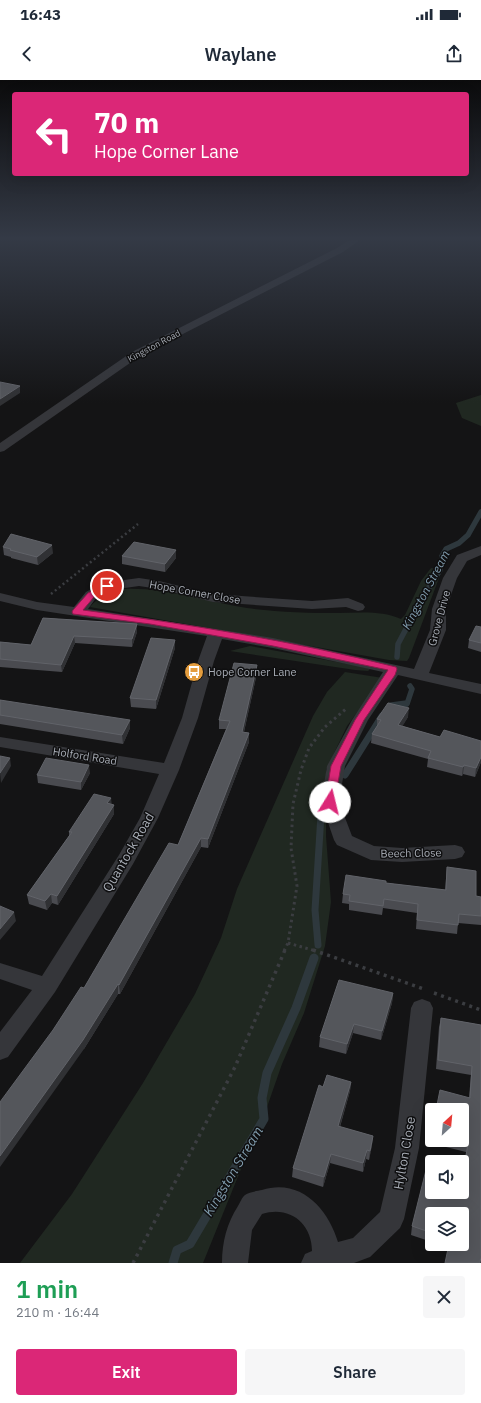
<!DOCTYPE html>
<html lang="en">
<head>
<meta charset="utf-8">
<style>
  :root { --surface:#fff; --page:#f6f6f7; --text:#1f2937; --muted:#747a83; --accent:#db2777 }
  body { margin:0; font-family:"IBM Plex Sans",sans-serif; background:var(--page); color:var(--text); height:100vh; display:flex; flex-direction:column; font-size:15px; white-space:nowrap }
  * { box-sizing:border-box; margin:0 }
  p { font-size:13px; color:var(--muted) }
  .icon { flex:none; width:22px; height:22px; fill:none; stroke:currentColor; stroke-width:2; stroke-linecap:round; stroke-linejoin:round }
  .map { position:relative; height:1183px; overflow:hidden }
  .side { display:flex; flex-direction:column; background:var(--surface); flex:1 }
  .side>* { flex:none }
  .top-card { position:absolute; left:12px; top:12px; width:457px; height:84px; border-radius:4px; box-shadow:0 4px 16px #0002; background:#db2777; color:#fff; overflow:hidden }
  .needle { width:26px; rotate:26deg }
  .buttons { position:absolute; left:425px; top:1023px; display:grid; gap:8px }
  .buttons a { display:grid; place-items:center; width:44px; height:44px; border-radius:4px; background:var(--surface); box-shadow:0 4px 16px #0002; font-size:20px }
  .pin { position:absolute; display:grid; place-items:center; width:34px; height:34px; color:#fff; margin:-17px; border:2px solid #fff; border-radius:50%; box-shadow:0 1px 4px #0007 }
  .me { position:absolute; width:44px; margin:-22px; rotate:9deg; stroke-linejoin:round; filter:drop-shadow(0 0 3px #0008) }
  .turn { display:flex; align-items:center; gap:14px; height:84px; padding:0 16px; font-size:18px }
  .turn .icon { width:52px; height:52px; stroke-width:2.5 }
  .turn b { display:block; font-size:28px; line-height:34px }
  .round { display:grid; place-items:center; flex:none; width:42px; height:42px; border-radius:4px; background:var(--page) }
  .headline { display:flex; align-items:center; justify-content:space-between; height:68px; padding:0 16px }
  h1 { font-size:24px; font-weight:600; line-height:30px; color:#1e9e55 }
  .primary-button { display:flex; gap:8px; margin-top:auto; padding:8px 16px }
  .primary-button a { flex:1; height:46px; border-radius:4px; background:var(--accent); color:#fff; font-size:16px; font-weight:600; line-height:46px; text-align:center }
  .primary-button a+a { background:var(--page); color:var(--text) }
  .status { display:flex; justify-content:space-between; align-items:center; height:28px; padding:0 20px; background:var(--surface); direction:ltr }
  .status svg { height:11px; fill:currentColor }
  header { display:flex; justify-content:space-between; align-items:center; height:52px; padding:0 16px; background:var(--surface); font-size:18px; font-weight:600 }
  .map>svg:first-child { display:block }
  .green { fill:#202821 }
  .lines { fill:none; stroke-linecap:round; stroke-linejoin:round }
  .stream-far2 { stroke:#2e383d; stroke-width:5.5 }
  .stream-far1 { stroke:#2e383d; stroke-width:7 }
  .stream { stroke:#2e383d; stroke-width:9 }
  .path-far2 { stroke:#3b3d41; stroke-width:2.5; stroke-dasharray:2 3; stroke-linecap:butt }
  .path-far1 { stroke:#3b3d41; stroke-width:3; stroke-dasharray:2.5 3.5; stroke-linecap:butt }
  .path { stroke:#3b3d41; stroke-width:3.5; stroke-dasharray:3 4.5; stroke-linecap:butt }
  .street { fill:#35363a; fill-rule:evenodd }
  .wall { fill:#4a4b50 }
  .shaded-wall { fill:#303134 }
  .building { fill:#54565b; stroke:#616369 }
  .route { fill:#db2777; stroke:#8e194d }
  .labels { text-anchor:middle; stroke-width:3; stroke-linejoin:round; paint-order:stroke }
  .far-street-label { font-size:9px; fill:#a7acb5; stroke:#0f0f10 }
  .street-label { font-size:11px; fill:#a7acb5; stroke:#0f0f10 }
  .poi-label { font-size:11px; fill:#a7acb5; stroke:#0f0f10; text-anchor:start }
  .water-label { font-size:12px; font-style:italic; fill:#809cad; stroke:#0f0f10 }
  .near-street-label { font-size:13px; fill:#a7acb5; stroke:#0f0f10 }
  .near-water-label { font-size:14px; font-style:italic; fill:#809cad; stroke:#0f0f10 }
</style>
</head>
<body>
<div class="status"><b>16:43</b><svg viewBox="0 0 49 12"><path d="M0 12V9h3v3zM5 12V6h3v6zM10 12V3h3v9zM15 12V0h3v12zM26 1h20v11H26zM47 4h2v5h-2z"/></svg></div>
<header><svg class="icon" aria-label="back" viewBox="0 0 24 24"><path d="M15 5l-7 7 7 7"/></svg>Waylane<svg class="icon" aria-label="share" viewBox="0 0 24 24"><path d="M12 15V3M7 8l5-5 5 5M5 13v7h14v-7"/></svg></header>
<div class="map">
<svg width="481" height="1183" viewBox="0 0 481 1183">
  <rect width="100%" height="100%" fill="#141415"/>
  <path class="green" d="M481,315V346L462,338L456,323Z
    M431,488L442,490L409,578L407,581L389,580L90,527C99,517 109,509 123,509C165,507 206,522 247,528C276,532 308,533 338,533C359,533 381,530 401,539L405,535L421,501Z
    M250,566L359,586L370,589L368,591L355,590L230,571Z
    M345,592L383,598L347,646L326,690V756L331,822L325,866L304,933L282,984L259,1050L241,1089L203,1183H20L72,1114L143,1003L195,914L221,858L237,809L313,636L327,612Z"/>
  <g class="lines">
    <path class="stream-far2" d="M397,577L398,564L423,517L440,490L442,476L446,469L459,463L468,455L481,432
      M397,625L407,624L412,609L410,606"/>
    <path class="stream-far1" d="M390,626L405,624
      M345,695L382,636
      M318,865L315,830L322,719"/>
    <path class="stream" d="M173,1183L177,1170L190,1164L264,1039L262,1018L267,993L296,928L314,878"/>
    <path class="path-far2" d="M51,514L138,444"/>
    <path class="path-far1" d="M288,863L316,871
      M284,871L288,863L297,806L291,768L293,724L301,690L309,668L325,647L347,628"/>
    <path class="path" d="M313,870L424,909
      M434,913L481,930
      M133,1183L235,987L285,870"/>
    <path class="street" d="M354,157H364L343,172L140,276L4,371L0,372V363L132,272L337,168Z
      M481,466V475L467,481L457,498L446,529V550L429,593L481,604V614L398,595L368,640L345,686L339,722L352,756L374,766L402,768L455,765L462,767L465,772L462,777L455,779L402,782L371,780L337,765L334,760L321,722L327,686L352,640L383,592L273,568L222,559L214,581L198,638L179,690L158,738L133,784L55,912L8,977L0,980V952L32,910L0,899V883L42,896L119,775L140,738L159,694L0,667V657L164,683L182,638L198,581L207,556L37,530L0,521V513L37,522L74,527L86,512L102,503L139,498L159,501L213,514L312,521L348,518L363,524L365,527L363,530L358,531L346,527L312,529L213,522L159,509L139,506L111,510L96,518L88,529L273,558L414,589L430,550L432,529L443,498L457,475Z
      M422,919L430,922L433,928L419,1068L404,1139L400,1148L370,1177L354,1183H301L305,1174L312,1171C312,1143 289,1125 262,1134L252,1150L248,1183H222C222,1162 227,1143 238,1126C240,1123 242,1117 245,1115C249,1112 257,1111 262,1110C301,1098 328,1129 338,1162L353,1158L380,1132L395,1068L411,928L414,922Z"/>
  </g>
  <path class="wall" d="M3,467L53,473L38,485L11,478V477L4,475Z
    M176,470V478L165,492L122,484V476Z
    M43,538L137,544V552L132,567L75,563L62,592L0,587V562L31,565Z
    M481,547V572L468,568L469,560Z
    M175,560V568L156,629L131,627L130,618Z
    M257,585V593L244,652L249,653V662L208,768L201,767L120,914H118L84,969L53,950L84,908L178,765L226,649H219V640Z
    M0,620L130,648L123,664L0,644Z
    M408,637L402,646L440,657L481,661V682L475,697L463,694L462,696L427,687L428,679L371,663L372,654L377,646V639Z
    M90,693L81,710L38,703L37,695Z
    M111,718V724L114,725V734L58,825L52,823L47,830L29,824L27,815L69,756V752Z
    M447,787L476,816L481,817V845L458,843L457,854L416,849L417,833L383,828L382,835L349,830V824L342,823L343,814L386,803L445,810Z
    M393,913L392,923L381,960L353,953L346,974L319,967L320,957Z
    M441,938L481,945V1176L438,1164H462L432,1134V1162L411,1155L412,1146L463,1096L466,1072L430,1063L432,1052V1060H462L469,1017L471,995L436,989L439,947Z
    M351,1002L350,1011L340,1047L373,1056L372,1065L369,1080L366,1079L363,1092L330,1083L323,1107L292,1097L293,1088L323,1007Z"/>
  <path class="shaded-wall" d="M20,306V313L0,326V319Z
    M52,465L53,473L38,485L37,477Z
    M176,470V478L165,492V484Z
    M137,544V552L132,567V559Z
    M74,556L75,563L62,592L61,585Z
    M175,560V568L156,629V620Z
    M257,585V593L242,660V652Z
    M409,628L408,637L398,654V645Z
    M130,640V648L123,664L122,655Z
    M249,653V662L208,768V759Z
    M481,677V682L475,697L476,688Z
    M10,678L11,686L1,703L0,693Z
    M89,685L90,693L81,710V702Z
    M464,685L463,694L462,696L463,687Z
    M111,718L112,726L107,723Z
    M114,725V734L58,825L57,816Z
    M201,758V767L120,914L119,905Z
    M51,814L52,823L47,830L45,821Z
    M14,832L16,841L0,860V849Z
    M118,904V914L84,969L0,1087V1076Z
    M393,913L392,923L381,960L382,951Z
    M354,944L353,953L346,974L347,964Z
    M351,1002L350,1011L337,1056L338,1046Z
    M373,1056L372,1065L369,1080L370,1071Z
    M367,1070L366,1079L363,1092V1083Z
    M331,1074L330,1083L323,1107L324,1097Z"/>
  <path class="building" d="M0,302L20,306L0,319Z
    M11,454L52,465L37,477L10,470L11,469L3,467Z
    M134,462L176,470L165,484L122,476Z
    M43,538L137,544L132,559L74,556L61,585L0,579V562L31,565Z
    M476,546L481,547V563L469,560Z
    M151,558L175,560L156,620L130,618Z
    M234,583L257,585L242,652L249,653L208,759L201,758L119,905L118,904L83,960L0,1076V1022L53,950L81,907L84,908L169,763L178,765L230,641L219,640Z
    M0,620L130,640L122,655L0,635Z
    M388,623L409,628L398,645L440,657L444,650L481,661V677L476,688L464,685L463,687L428,678L431,671L372,654L381,640L377,639Z
    M0,676L10,678L0,693Z
    M46,678L89,685L81,702L37,695Z
    M94,714L111,718L107,723L114,725L57,816L51,814L45,821L27,815L72,752H69Z
    M447,787L476,791V816L481,817V836L459,834L458,845L417,840L418,824L384,819L383,826L349,821L350,815L343,814L346,795L386,801V803L446,810Z
    M0,826L14,832L0,849Z
    M339,900L393,913L382,951L354,944L347,964L320,957Z
    M441,938L481,945V1176L480,1183H445L449,1164H462V1134H432V1153L412,1146L427,1086L432,1087V1112H462V1096H463L468,1063L457,1060H462V1030H436L440,1010L470,1018L472,986L438,980Z
    M327,995L351,1002L338,1046L373,1056L370,1071L367,1070L363,1083L331,1074L324,1097L293,1088L319,1005L323,1007Z"/>
  <linearGradient id="sky" x2="0" y2="1"><stop stop-color="#0b0b0c"/><stop offset="0.49" stop-color="#343a46"/><stop offset="1" stop-color="#343a46" stop-opacity="0"/></linearGradient>
  <rect width="481" height="323" fill="url(#sky)"/>
  <path class="route" d="M104,504H110L111,506L94,517L83,530C188,544 293,561 396,587L397,589L395,595L364,640L341,686L334,725H326L325,722L331,686L355,640L388,590L273,566L150,544L73,534L72,532L73,530L88,513Z"/>
  <defs>
    <g id="bus-disc" transform="scale(1)"><circle r="9.5" fill="#e49d3e" stroke="#0f0f10"/><path d="M-5-6H5V4H4V6H2V4H-2V6H-4V4H-5ZM-3.5-4V0h7V-4ZM-3.5 1.2v1.5H-2V1.2ZM2 1.2v1.5H3.5V1.2Z" fill="#fff"/></g>
  </defs>
  <g fill-rule="evenodd">
    <use href="#bus-disc" x="194" y="592"/>
  </g>
  <g class="labels">
    <g class="far-street-label">
      <text transform="translate(154 266) rotate(-28)" y="3">Kingston Road</text>
    </g>
    <g class="street-label">
      <text transform="translate(195 512) rotate(10)" y="4">Hope Corner Close</text>
      <text transform="translate(439 538) rotate(-75)" y="4">Grove Drive</text>
      <text transform="translate(85 676) rotate(9)" y="4">Holford Road</text>
      <text transform="translate(411 773) rotate(-1)" y="4">Beech Close</text>
    </g>
    <g class="poi-label">
      <text x="208" y="596">Hope Corner Lane</text>
    </g>
    <g class="water-label">
      <text transform="translate(426 510) rotate(-62)" y="4">Kingston Stream</text>
    </g>
    <g class="near-street-label">
      <text transform="translate(128 772) rotate(-60)" y="5">Quantock Road</text>
      <text transform="translate(404 1073) rotate(-80)" y="5">Hylton Close</text>
    </g>
    <g class="near-water-label">
      <text transform="translate(233 1091) rotate(-59)" y="5">Kingston Stream</text>
    </g>
  </g>
</svg>
<div class="buttons">
<a><svg class="needle" viewBox="-14 -14 28 28"><path d="M0-13l5 13h-10z" fill="#e53935"/><path d="M0 13l5-13h-10z" fill="#747a83"/></svg></a>
<a><svg class="icon" aria-label="sound" viewBox="0 0 24 24"><path d="M4 9h4l5-4v14l-5-4H4zM17 9q2 3 0 6"/></svg></a>
<a><svg class="icon" aria-label="layers" viewBox="0 0 24 24"><path d="M12 4l9 5-9 5-9-5zM3 14l9 5 9-5"/></svg></a>
</div>
<div class="pin" style="left:107px;top:506px;background:#d93025"><svg class="icon" aria-label="arrive" viewBox="0 0 24 24"><path d="M6 21V4h12l-3 4 3 4H6"/></svg></div>
<svg class="me" style="left:330px;top:722px" viewBox="-20 -20 40 40"><circle r="19" fill="#fff"/><path d="M0-13L10 11 0 6-10 11z" fill="#db2777"/></svg>
<div class="top-card">
<div class="turn"><svg class="icon" aria-label="left" viewBox="0 0 24 24"><path d="M17 20v-9H6M10 6l-5 5 5 5"/></svg><div><b>70 m</b>Hope Corner Lane</div></div>
</div>
</div>
<section class="side">
<div class="headline"><div><h1>1 min</h1><p>210 m · 16:44</p></div><a class="round"><svg class="icon" aria-label="close" viewBox="0 0 24 24"><path d="M6 6l12 12M18 6L6 18"/></svg></a></div>
<div class="primary-button"><a>Exit</a><a>Share</a></div>
</section>
</body>
</html>
